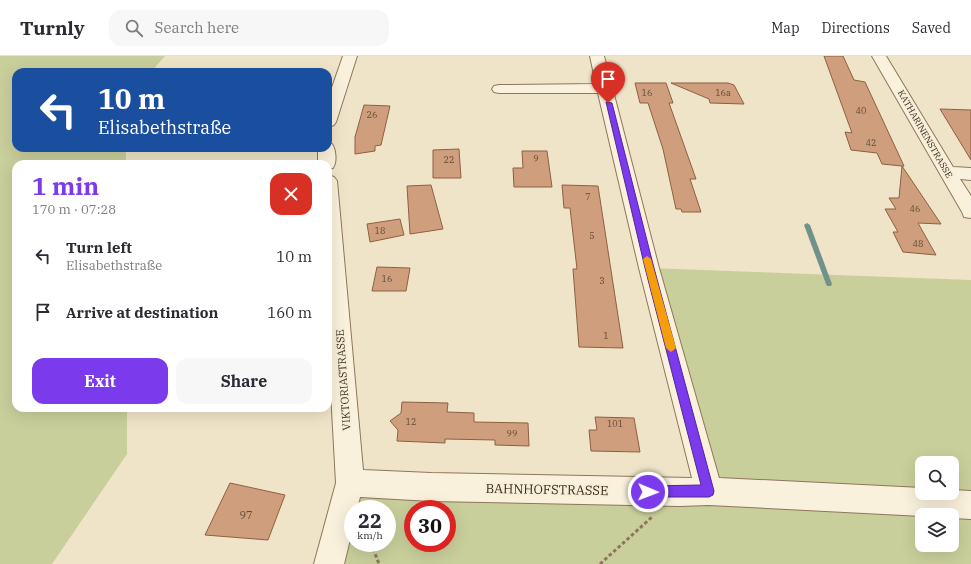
<!DOCTYPE html>
<html lang="en">
<head>
<meta charset="utf-8">
<style>
  :root { --surface:#fff; --page:#f7f7f7; --text:#2b2b33; --muted:#7c7c81; --line:#e1e1e2; --accent:#7c3aed }
  body { margin:0; font-family:"IBM Plex Serif",serif; background:var(--page); color:var(--text); height:100vh; display:flex; flex-direction:column; font-size:15px; white-space:nowrap }
  * { box-sizing:border-box; margin:0 }
  p { font-size:13px; color:var(--muted) }
  .icon { flex:none; width:22px; height:22px; fill:none; stroke:currentColor; stroke-width:2; stroke-linecap:round; stroke-linejoin:round }
  .map { position:relative; flex:1; overflow:hidden }
  .panel { position:absolute; left:12px; top:104px; width:320px; height:252px; display:flex; flex-direction:column; background:var(--surface); border-radius:12px; box-shadow:0 4px 16px #0002 }
  .panel>* { flex:none }
  .banner { position:absolute; left:12px; top:12px; width:320px; height:84px; border-radius:12px; box-shadow:0 4px 16px #0002; background:#1a4fa0; color:#fff; overflow:hidden }
  .fabs { position:absolute; left:915px; top:400px; display:grid; gap:8px }
  .fabs a { display:grid; place-items:center; width:44px; height:44px; border-radius:8px; background:var(--surface); box-shadow:0 4px 16px #0002; font-size:20px }
  .speed { position:absolute; left:344px; top:444px; display:flex; gap:8px; font-size:20px; font-weight:700; text-align:center }
  .speed>* { display:grid; place-content:center; width:52px; height:52px; border-radius:50%; background:var(--surface); box-shadow:0 4px 16px #0002; line-height:1 }
  .speed small { font-size:10px; font-weight:400 }
  .speed .limit { border:6px solid #d22; background:#fff; color:#111 }
  .pin { position:absolute; display:grid; place-items:center; width:34px; height:34px; color:#fff; margin:-41px -17px; border-radius:50% 50% 50% 0; rotate:-45deg; box-shadow:0 0 4px #0007 }
  .pin .icon { rotate:45deg }
  .me { position:absolute; width:44px; margin:-22px; rotate:91deg; stroke-linejoin:round; filter:drop-shadow(0 0 3px #0008) }
  .turn { display:flex; align-items:center; gap:14px; height:84px; padding:0 20px; font-size:18px }
  .turn .icon { width:52px; height:52px; stroke-width:2.5 }
  .turn b { display:block; font-size:28px; line-height:34px }
  .round { display:grid; place-items:center; flex:none; width:42px; height:42px; border-radius:12px; background:var(--page) }
  .overview { display:flex; align-items:center; justify-content:space-between; height:68px; padding:0 20px }
  h1 { font-size:24px; font-weight:700; line-height:30px; color:var(--accent) }
  .action { display:flex; gap:8px; margin-top:auto; padding:8px 20px }
  .action a { flex:1; height:46px; border-radius:12px; background:var(--accent); color:#fff; font-size:16px; font-weight:700; line-height:46px; text-align:center }
  .action a+a { background:var(--page); color:var(--text) }
  ul { padding:0; list-style:none }
  li { display:flex; align-items:center; gap:12px; height:56px; padding:0 20px }
  li div { flex:1 }
  li b { display:block; font-size:15px }
  li em { font-style:normal }
  header { display:flex; align-items:center; gap:24px; box-sizing:border-box; height:56px; padding:0 20px; background:var(--surface); border-bottom:1px solid var(--line) }
  header strong { font-size:19px }
  nav { display:flex; gap:22px; margin-inline-start:auto; font-size:14px }
  .search { width:280px; height:36px; background:var(--page); display:flex; align-items:center; gap:10px; box-sizing:border-box; padding:0 14px; border-radius:12px; color:var(--muted); font-size:15px }
  .map>svg:first-child { display:block }
  .green { fill:#c9cf9b; fill-rule:evenodd }
  .lines { fill:none; stroke-linecap:round; stroke-linejoin:round }
  .stream { fill:#6f938a; fill-rule:evenodd }
  .building { fill:#cf9f7d; stroke:#8d5f41 }
  .minor-casing { stroke:#8d765c; stroke-width:2 }
  .path { stroke:#8d765c; stroke-width:3; stroke-dasharray:3.5 2.5; stroke-linecap:butt }
  .minor { fill:#faf1dc; fill-rule:evenodd }
  .route { fill:#7c3aed; stroke:#51269a }
  .slow { fill:#f59e0b }
  .labels { text-anchor:middle; stroke-width:4; stroke-linejoin:round; paint-order:stroke }
  .number-label { font-size:9px; fill:#624a37 }
  .far-street-label { font-size:9px; fill:#3d2e20; stroke:#f7eed8 }
  .street-label { font-size:11px; fill:#3d2e20; stroke:#f7eed8 }
  .near-number-label { font-size:11px; fill:#624a37 }
  .near-street-label { font-size:13px; fill:#3d2e20; stroke:#f7eed8 }
</style>
</head>
<body>
<header>
<strong>Turnly</strong>
<div class="search"><svg class="icon" aria-label="search" viewBox="0 0 24 24"><circle cx="10" cy="10" r="6"/><path d="M15 15l6 6"/></svg>Search here</div>
<nav><a>Map</a><a>Directions</a><a>Saved</a></nav>
</header>
<div class="map">
<svg width="971" height="508" viewBox="0 0 971 508">
  <rect width="100%" height="100%" fill="#f0e4c8"/>
  <path class="green" d="M0,0H165L151,16H16V92H126V108H16V352H127V398L52,508H0Z
    M649,212L971,224V508H329L350,427L708,435ZM922,407H952V437H922ZM353,453H387V487H353ZM413,453H447V487H413ZM922,459H952V489H922Z"/>
  <g class="lines">
    <path class="stream" d="M807,167L810,169L832,228L831,230H827L826,228L804,169Z"/>
  </g>
  <path class="building" d="M824,0H843L854,24L865,26L904,110H902L941,168L918,167L936,199L903,196L893,176H898L885,153H896L889,142H899L902,110L882,108L877,97L851,94L845,76L852,77Z
    M635,27H666L673,47H669L696,123H690L701,156H682L681,153H676L663,93L648,47H640Z
    M671,27H728L734,29L744,48L710,47L709,43Z
    M364,49L390,50L381,89L375,90V95L355,98V81Z
    M940,53L971,54V104Z
    M459,93L461,122H433V94Z
    M522,95H547L552,131H514L513,112H523Z
    M431,129L443,173L410,178L407,130Z
    M562,129L598,130L623,292L579,291L573,213H577L570,152H564Z
    M400,163L404,179L370,186L367,168Z
    M377,211L410,212L406,235H372Z
    M402,346L448,347L447,356L474,357V366L528,367L529,390L495,389V384L445,383V387L397,385L398,374L390,365L401,357Z
    M595,361L634,362L640,396L591,395L589,374H597Z
    M230,427L285,439L268,484L205,479Z"/>
  <g class="lines">
    <g class="minor-casing">
      <path id="minor" d="M343,0H357L336,66L334,69L328,71V43Z
        M590,0H604L659,212L719,422L922,432V437H952V434L971,435V463L952,462V459H922V460L709,449L680,450L431,445L360,441L357,453H353V471L344,508H314L336,427L328,282V119L334,121L337,125L363,414L431,417L692,422L639,212L598,37H499L494,36L492,33L494,30L499,29L596,28Z
        M872,0H886L953,111L971,112V124L960,123L971,140V162L964,161L962,156Z
        M328,87L332,88C336,94 337,106 333,112L328,113V108H318V92H328Z"/>
    </g>
    <path class="path" d="M371,487L379,508
      M600,508L652,461"/>
    <use href="#minor" class="minor"/>
  </g>
  <path class="route" d="M606,46L612,47L654,212L714,435L713,439L709,441H648L644,440L643,436L644,432L648,430L701,429L645,212Z"/>
  <path class="slow" d="M647,200L651,203L676,292L671,296L666,292L643,203Z"/>
  <g class="labels">
    <g class="number-label">
      <text x="647" y="40">16</text>
      <text x="723" y="40">16a</text>
      <text x="861" y="58">40</text>
      <text x="372" y="62">26</text>
      <text x="871" y="90">42</text>
      <text x="536" y="106">9</text>
      <text x="449" y="107">22</text>
      <text x="588" y="144">7</text>
      <text x="915" y="156">46</text>
      <text x="380" y="178">18</text>
      <text x="592" y="183">5</text>
      <text x="918" y="191">48</text>
      <text x="387" y="226">16</text>
      <text x="602" y="228">3</text>
      <text x="606" y="283">1</text>
      <text x="411" y="369">12</text>
      <text x="615" y="371">101</text>
      <text x="512" y="381">99</text>
    </g>
    <g class="far-street-label">
      <text transform="translate(925 78) rotate(60)" y="3">KATHARINENSTRASSE</text>
    </g>
    <g class="street-label">
      <text transform="translate(343 324) rotate(-94)" y="4">VIKTORIASTRASSE</text>
    </g>
    <g class="near-number-label">
      <text x="246" y="463">97</text>
    </g>
    <g class="near-street-label">
      <text transform="translate(547 433) rotate(1)" y="5">BAHNHOFSTRASSE</text>
    </g>
  </g>
</svg>
<div class="fabs">
<a><svg class="icon" aria-label="search" viewBox="0 0 24 24"><circle cx="10" cy="10" r="6"/><path d="M15 15l6 6"/></svg></a>
<a><svg class="icon" aria-label="layers" viewBox="0 0 24 24"><path d="M12 4l9 5-9 5-9-5zM3 14l9 5 9-5"/></svg></a>
</div>
<div class="speed"><div>22<small>km/h</small></div><div class="limit">30</div></div>
<div class="pin" style="left:608px;top:47px;background:#d93025"><svg class="icon" aria-label="arrive" viewBox="0 0 24 24"><path d="M6 21V4h12l-3 4 3 4H6"/></svg></div>
<svg class="me" style="left:648px;top:436px" viewBox="-20 -20 40 40"><circle r="17" fill="#7c3aed" stroke="#fff" stroke-width="3"/><path d="M0-11L8 9 0 5-8 9z" fill="#fff"/></svg>
<div class="banner">
<div class="turn"><svg class="icon" aria-label="left" viewBox="0 0 24 24"><path d="M17 20v-9H6M10 6l-5 5 5 5"/></svg><div><b>10 m</b>Elisabethstraße</div></div>
</div>
<section class="panel">
<div class="overview"><div><h1>1 min</h1><p>170 m · 07:28</p></div><a class="round" style="background:#d93025;color:#fff"><svg class="icon" aria-label="close" viewBox="0 0 24 24"><path d="M6 6l12 12M18 6L6 18"/></svg></a></div>
<ul>
<li><svg class="icon" aria-label="left" viewBox="0 0 24 24"><path d="M17 20v-9H6M10 6l-5 5 5 5"/></svg><div><b>Turn left</b><p>Elisabethstraße</p></div><em>10 m</em></li>
<li><svg class="icon" aria-label="arrive" viewBox="0 0 24 24"><path d="M6 21V4h12l-3 4 3 4H6"/></svg><div><b>Arrive at destination</b></div><em>160 m</em></li>
</ul>
<div class="action"><a>Exit</a><a>Share</a></div>
</section>
</div>
</body>
</html>
